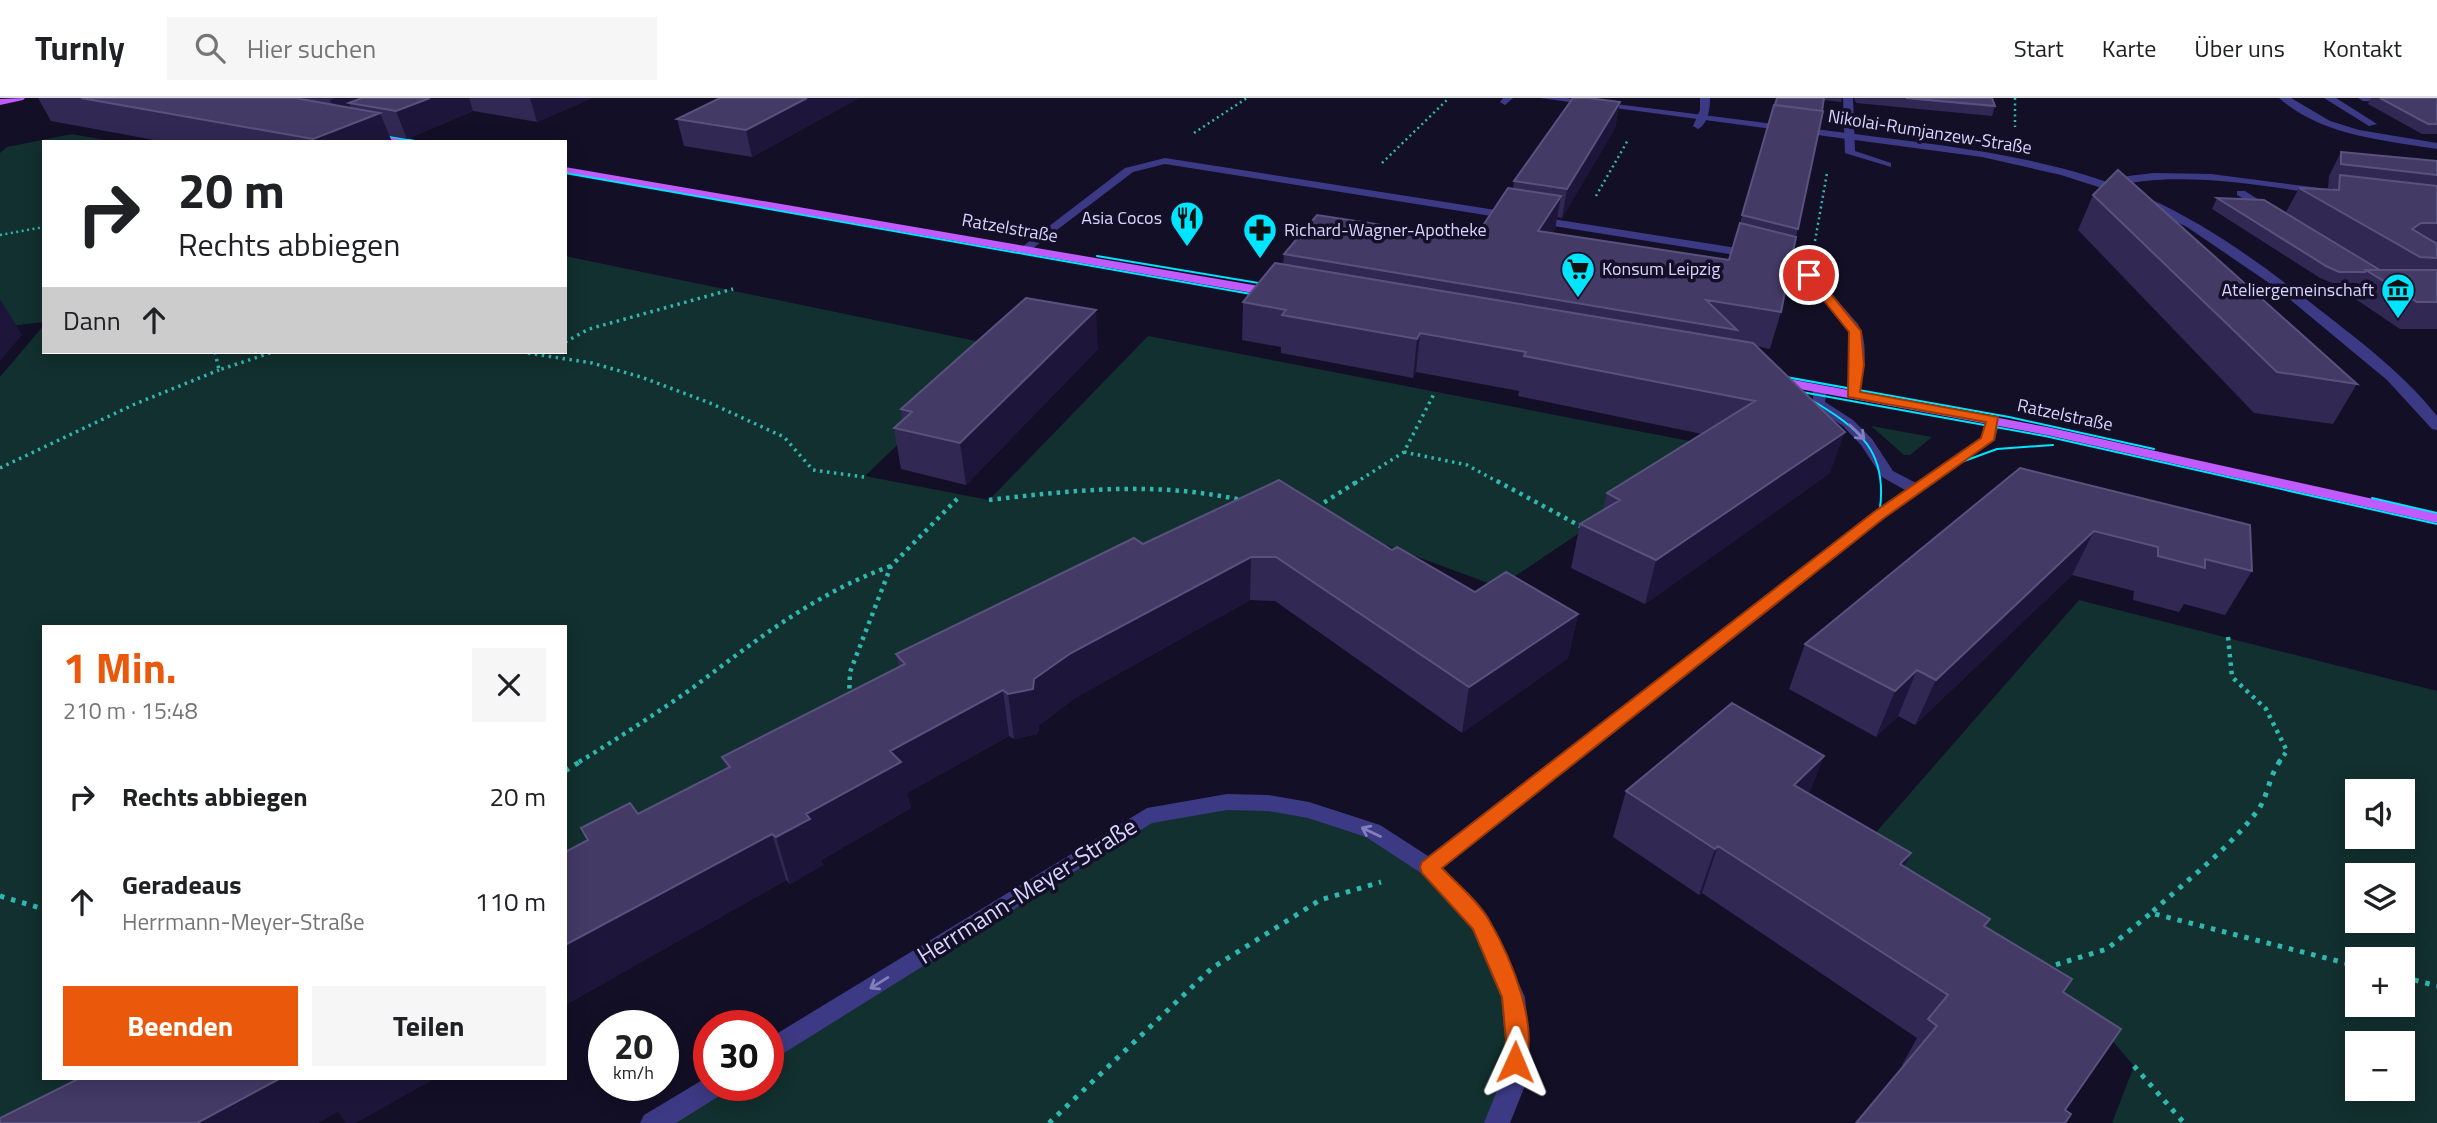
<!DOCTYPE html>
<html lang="de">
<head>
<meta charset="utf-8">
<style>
  :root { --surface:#fff; --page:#f6f6f6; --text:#202124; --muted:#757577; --line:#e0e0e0; --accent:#ea580c }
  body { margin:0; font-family:"Titillium Web",sans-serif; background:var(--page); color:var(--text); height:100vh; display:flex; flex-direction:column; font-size:26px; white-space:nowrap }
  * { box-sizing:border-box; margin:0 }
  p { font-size:23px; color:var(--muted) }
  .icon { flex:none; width:38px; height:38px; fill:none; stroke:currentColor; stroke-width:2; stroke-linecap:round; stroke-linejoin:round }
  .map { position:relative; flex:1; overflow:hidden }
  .sheet { position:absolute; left:42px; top:527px; width:525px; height:455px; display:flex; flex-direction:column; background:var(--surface); border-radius:0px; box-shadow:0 4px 18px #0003 }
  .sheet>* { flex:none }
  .top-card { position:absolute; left:42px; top:42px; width:525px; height:214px; border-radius:0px; box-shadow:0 4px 18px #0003; background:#fff; color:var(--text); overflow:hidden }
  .controls { position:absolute; left:2345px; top:681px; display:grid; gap:14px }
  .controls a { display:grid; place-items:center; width:70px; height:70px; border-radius:0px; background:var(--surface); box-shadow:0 4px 18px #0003; font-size:35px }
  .speed { position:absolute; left:588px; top:912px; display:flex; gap:14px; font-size:35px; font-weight:700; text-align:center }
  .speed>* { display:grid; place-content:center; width:91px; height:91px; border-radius:50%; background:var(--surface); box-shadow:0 4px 18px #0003; line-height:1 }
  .speed small { font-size:18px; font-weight:400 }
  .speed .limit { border:10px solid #d22; background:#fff; color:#111 }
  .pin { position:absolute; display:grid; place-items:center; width:60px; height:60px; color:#fff; margin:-30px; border:4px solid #fff; border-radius:50%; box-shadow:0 2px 7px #0007 }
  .me { position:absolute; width:77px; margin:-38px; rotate:1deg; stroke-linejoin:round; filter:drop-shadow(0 0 5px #0008) }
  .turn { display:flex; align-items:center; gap:24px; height:147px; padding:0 21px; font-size:32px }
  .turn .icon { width:91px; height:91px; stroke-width:2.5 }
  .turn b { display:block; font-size:49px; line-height:60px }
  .then { display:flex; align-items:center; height:66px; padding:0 21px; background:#0003; gap:14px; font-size:26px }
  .round { display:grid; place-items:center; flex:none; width:74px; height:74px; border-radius:0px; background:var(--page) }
  .summary { display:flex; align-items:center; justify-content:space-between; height:119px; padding:0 21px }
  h1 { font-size:42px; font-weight:700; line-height:52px; color:var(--accent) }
  .action { display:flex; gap:14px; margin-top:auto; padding:14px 21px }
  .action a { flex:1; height:80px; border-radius:0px; background:var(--accent); color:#fff; font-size:28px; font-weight:700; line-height:80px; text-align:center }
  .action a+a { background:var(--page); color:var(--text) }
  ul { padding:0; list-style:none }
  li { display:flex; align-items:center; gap:21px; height:105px; padding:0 21px }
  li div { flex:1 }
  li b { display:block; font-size:26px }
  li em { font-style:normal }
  header { display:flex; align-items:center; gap:42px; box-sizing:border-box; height:98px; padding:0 35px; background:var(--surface); border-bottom:2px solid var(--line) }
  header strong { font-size:33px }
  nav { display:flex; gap:38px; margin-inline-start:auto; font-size:24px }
  .search { width:490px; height:63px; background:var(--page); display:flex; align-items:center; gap:18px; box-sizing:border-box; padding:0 24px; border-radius:0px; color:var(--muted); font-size:26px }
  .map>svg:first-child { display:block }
  .green { fill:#12302f; fill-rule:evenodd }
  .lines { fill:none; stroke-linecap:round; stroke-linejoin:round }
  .path-far3 { stroke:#2fb8b0; stroke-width:2.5; stroke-dasharray:2 3.5; stroke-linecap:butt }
  .path-far2 { stroke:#2fb8b0; stroke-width:3.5; stroke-dasharray:2.5 4.5; stroke-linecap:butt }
  .path-far1 { stroke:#2fb8b0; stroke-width:4.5; stroke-dasharray:3.5 5; stroke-linecap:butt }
  .path { stroke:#2fb8b0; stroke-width:5; stroke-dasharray:4.5 7; stroke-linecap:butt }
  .service { fill:#3d3a85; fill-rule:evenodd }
  .minor { fill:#3d3a85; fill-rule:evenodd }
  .primary { fill:#c25bff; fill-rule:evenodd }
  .tram { stroke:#00e5ff; stroke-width:2 }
  .wall { fill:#312854 }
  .shaded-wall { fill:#1d163a }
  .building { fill:#433a66; stroke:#5a527e; stroke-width:2 }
  .oneway { stroke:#837fbc }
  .route { fill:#ea580c; stroke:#983908; stroke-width:2 }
  .labels { text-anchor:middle; stroke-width:7; stroke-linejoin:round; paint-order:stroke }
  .far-street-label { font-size:18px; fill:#d9d4ff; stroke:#130f26 }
  .far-poi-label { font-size:18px; fill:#d9d4ff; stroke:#130f26; text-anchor:end }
  .near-street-label { font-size:24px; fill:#d9d4ff; stroke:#130f26 }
</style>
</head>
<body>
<header>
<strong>Turnly</strong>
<div class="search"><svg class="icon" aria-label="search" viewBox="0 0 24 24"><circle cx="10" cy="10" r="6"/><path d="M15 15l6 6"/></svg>Hier suchen</div>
<nav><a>Start</a><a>Karte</a><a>Über uns</a><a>Kontakt</a></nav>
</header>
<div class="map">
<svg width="2437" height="1025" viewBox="0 0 2437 1025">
  <rect width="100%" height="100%" fill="#130f26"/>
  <path class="green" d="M72,36L116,44H44V224L0,229V55L7,49Z
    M565,158L1000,248L865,378L989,402L1148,238L1710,347L1499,489L1342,431L565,762V528H44V980H139L0,1025V279L44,227V254H565Z
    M1871,328L1932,339L1910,357H1904Z
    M2079,502L2437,593V1025H2112L2134,968L2092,919L1851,763ZM2357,693H2403V738H2357ZM2357,777H2403V822H2357ZM2357,861H2403V906H2357ZM2357,945H2403V990H2357Z
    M1268,705L1373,733L1481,826L1513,899L1497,1025H653L715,987H768V954L1147,718Z"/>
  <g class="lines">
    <path class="path-far3" d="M2015,0V29
      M1194,35L1247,0
      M1382,65L1449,0
      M1596,98L1628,42
      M0,137L44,129
      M1815,143L1827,75"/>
    <path class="path-far2" d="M565,244L589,231L733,191
      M215,254L219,272L273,254
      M521,254L592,265L641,279L710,305L784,339L813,372L864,379
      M1404,354L1467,367L1500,385
      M0,370L135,306L219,272
      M1355,385L1404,354L1435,294"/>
    <path class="path-far1" d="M1497,383L1582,429
      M989,402C1074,392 1156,383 1241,402
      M1317,409L1358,383
      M2228,539L2232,579L2266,611L2287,653L2279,664
      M849,599L850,574L891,468L960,398
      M579,664C617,641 654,617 691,591C754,544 815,495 891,468"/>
    <path class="path" d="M2280,663C2269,678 2268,698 2258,712C2229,751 2187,782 2151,815L2357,868
      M565,673L581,663
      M0,798L44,811
      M2045,870L2107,851L2151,815
      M2403,879L2437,888
      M2134,968L2184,1025
      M1049,1025L1212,870L1320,802L1381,784"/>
    <path class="service" d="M1503,0H1513L1505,7L1500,4Z
      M1700,0H1710C1710,11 1708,26 1698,31L1693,28L1700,12Z
      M1843,0H1853L1855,53L1891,65V69L1845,55Z
      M2279,0H2291L2330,23L2359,32L2437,45V51C2383,42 2322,38 2279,0Z
      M2324,0H2336L2377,26L2369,28Z
      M2358,0H2437V6L2363,3Z
      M1165,60L1756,153L1809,170L1858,226C1870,248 1863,273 1860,297L1853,301L1846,297L1852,253L1847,230L1801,176L1754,160L1165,66L1133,74L1028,154L1018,152L1125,70Z
      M2154,75L2211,76L2320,90L2325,93L2320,96C2249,86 2176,72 2105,90L2100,87L2128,78Z
      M2237,93H2245L2278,114L2268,116L2237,97Z
      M2287,188H2378L2384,192L2378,196L2283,195L2281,192Z"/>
    <path class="minor" d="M1540,0H1567C1663,12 1759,24 1855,36C1954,49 2056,59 2148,100C2210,128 2267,170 2320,212C2361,244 2405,277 2437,318V332L2432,331L2387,282L2275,189L2187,129L2114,94L2061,77L1982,59Z
      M1820,287L1827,291L1825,304L1853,322L1872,341L1893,373L1916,385L1981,340L1986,322L1993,318L2000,322L1995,342L1885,420L1443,770L1489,820L1525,899L1529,942L1526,985L1510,1025H1484L1500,985L1505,942L1501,899L1472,831L1421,775L1366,739L1308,720L1268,713L1227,712L1152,725L768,965V941L1147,710L1227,696L1268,697L1309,704L1380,727L1428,758L1905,392L1882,379L1861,347L1843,328L1813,308V291Z
      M709,978V987H728L724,995L676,1025H640L644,1017Z"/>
    <path class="primary" d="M25,0L23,2L0,7V1Z
      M370,34L405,41L410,44H389L367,39V35Z
      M565,69L1276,191L1282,195L1276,199L565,75Z
      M1772,278L2047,329L2437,415V425L2047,337L1767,285L1765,282Z"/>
    <path class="tram" d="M370,35L421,44
      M565,75L1268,199
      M1097,158L1276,188
      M1769,276L2009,319L2154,351
      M1785,291L2045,338L2437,426
      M1808,300C1859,330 1890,353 1879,417
      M1945,370L1997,351L2053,347
      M2372,400L2437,415"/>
  </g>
  <path class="wall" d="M38,0H592L537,24L473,13L407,41L389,38L392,44H165L51,23Z
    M859,0L752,59L684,48L677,21Z
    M1777,0H1842L1841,4L1824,2L1781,214L1770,251L1756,248L1830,375L1645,506L1571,470L1580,426L1603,412L1607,395L1702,336L1518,298L1519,293L1416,274L1413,280L1281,255V249L1242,242L1243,204L1283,167L1284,156L1474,141L1513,91L1514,83L1620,4L1615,30L1562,120L1557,119L1555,131L1552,136L1729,162Z
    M1854,0H1992L1995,8L1992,18L1856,5Z
    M2371,0H2437V36H2422L2368,6Z
    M2341,54L2437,63V231H2400L2351,198L2358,185H2332L2320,180L2212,111L2217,100L2382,172L2286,114L2299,90L2332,91L2333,90H2328L2329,78Z
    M2093,97L2357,286L2333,326L2254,315L2078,132Z
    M1098,251L966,387L901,371L894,330L902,322L901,311Z
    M2020,370L2252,473L2225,517L2184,506L2179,514L2133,502L2134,493L2072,477L1915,627L1898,618L1876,639L1789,591L1805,546Z
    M1143,446L1392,452L1475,494L1578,516L1568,560L1462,635L1275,503L1250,502L1075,600L1039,627L1038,636L1014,641L1009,638L907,695L911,710L821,762L823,767L790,786L786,782L565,907L587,743L581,730L638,716L727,671L722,659L899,569L896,556Z
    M1824,658L1809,695L1911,755L1905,769L1985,828L2072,881L1903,968L1902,967L1917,940L1702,795L1699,797L1613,739L1626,693Z"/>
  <path class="shaded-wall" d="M335,0H413L349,5L356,23L341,29L330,2Z
    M430,0H469L473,13L407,41L396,13Z
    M530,0H592L537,24Z
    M807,0H859L752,59L746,32Z
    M1620,4L1615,30L1562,120L1567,91Z
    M380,15L392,44H314L313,41Z
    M1561,98L1555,131L1533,168L1538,133Z
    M0,201L22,237L0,263Z
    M1096,212L1098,251L966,387L960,345Z
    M1420,235L1416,274L1413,280L1417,241Z
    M1845,334L1830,375L1645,506L1656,462Z
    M2094,433L2072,477L1915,627L1936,582Z
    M1251,459L1250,502L1075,600L1039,627L1038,636L1014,641L1008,596L1071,555Z
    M1578,516L1568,560L1462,635L1469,589Z
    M1917,572L1898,618L1876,639L1895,593Z
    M1003,592L1009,638L907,695L911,710L821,762L823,767L790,786L776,739L890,653Z
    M1824,658L1806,704L1794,687Z
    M772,736L786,782L565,907V847Z
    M1718,748L1702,795L1699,797L1715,751Z
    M1911,755L1889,802L1900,766Z
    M281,980H436L356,1025H346L338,1014L318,1025H197Z"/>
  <path class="building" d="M81,0H295L380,15L313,41Z
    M362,0H430L396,13L349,5Z
    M720,0H807L746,32L677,21Z
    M1573,0H1588L1620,4L1567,91L1514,83Z
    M1777,0H1824L1822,13L1775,7Z
    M1906,0H1992L1995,8Z
    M2380,0H2437V26H2428Z
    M1774,7L1823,13L1798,131L1742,117Z
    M2341,54L2437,63V77L2341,66Z
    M2118,72L2357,286L2277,274L2093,97Z
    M2340,77L2437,88V125H2421L2412,131L2437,146V160L2420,159L2299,90L2339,92Z
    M1508,90L1561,98L1538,133L1729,162L1740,125L1796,139L1781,214L1706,202L1737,232L1284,156L1317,117L1474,141Z
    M2217,100L2264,102L2380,172H2366L2365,174H2339L2326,168Z
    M1275,165L1753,245L1845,334L1656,462L1580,426L1620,402L1607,395L1755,303L1524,258L1526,254L1420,235L1417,241L1282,217L1286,212L1243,204Z
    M2366,172H2437V204H2417Z
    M1026,200L1096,212L960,345L894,330L912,314L901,311Z
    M2020,370L2250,427L2252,473L2205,461V470L2158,458V449L2094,433L1936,582L1917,572L1895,593L1805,546Z
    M1279,382L1392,452L1397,449L1475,494L1506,474L1578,516L1469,589L1276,459H1251L1071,555L1034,581L1033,591L1008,596L1003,592L890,653L901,664L806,716L810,721L776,739L772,736L565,847V754L588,742L581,730L630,705L638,716L730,669L722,659L905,566L896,556L1134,440L1143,446Z
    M1732,605L1824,658L1794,687L1911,755L1900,766L1990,821L1984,828L2072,881L2063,894L2121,931L2065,1012L2071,1016L2065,1025H1856L1937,928L1928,921L1948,897L1718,748L1715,751L1626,693Z
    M80,980H281L197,1025H0V1020Z"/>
  <defs><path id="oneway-shaft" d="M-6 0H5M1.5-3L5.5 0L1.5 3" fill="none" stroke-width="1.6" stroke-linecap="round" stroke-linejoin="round" transform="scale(1.75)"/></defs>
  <g class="oneway">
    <use href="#oneway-shaft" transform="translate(1857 334) rotate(44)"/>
    <use href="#oneway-shaft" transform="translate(1371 734) rotate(-155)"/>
    <use href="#oneway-shaft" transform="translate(879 885) rotate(148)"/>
  </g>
  <path class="route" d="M1805,174H1813L1861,233L1864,267L1860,294L1998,319L1994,342L1884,420L1442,770C1457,786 1478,803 1489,822C1510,858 1542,931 1523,971L1515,974L1507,971L1504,964L1506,942L1502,899L1481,850L1473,831L1422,775L1420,769L1422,764L1874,414L1981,340L1986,324L1848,299L1849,234L1805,179Z"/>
  <defs>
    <g id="restaurant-pin" transform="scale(1.75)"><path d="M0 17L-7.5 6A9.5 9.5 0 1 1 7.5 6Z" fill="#00e5ff" stroke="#130f26"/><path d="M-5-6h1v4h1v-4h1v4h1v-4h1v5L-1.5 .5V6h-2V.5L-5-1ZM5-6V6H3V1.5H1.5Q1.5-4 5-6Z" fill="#111"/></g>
    <g id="pharmacy-pin" transform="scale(1.75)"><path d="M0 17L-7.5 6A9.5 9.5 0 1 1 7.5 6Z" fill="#00e5ff" stroke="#130f26"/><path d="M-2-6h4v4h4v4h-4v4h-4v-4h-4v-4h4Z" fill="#111"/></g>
    <g id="supermarket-pin" transform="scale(1.75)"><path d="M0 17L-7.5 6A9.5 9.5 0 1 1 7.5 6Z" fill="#00e5ff" stroke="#130f26"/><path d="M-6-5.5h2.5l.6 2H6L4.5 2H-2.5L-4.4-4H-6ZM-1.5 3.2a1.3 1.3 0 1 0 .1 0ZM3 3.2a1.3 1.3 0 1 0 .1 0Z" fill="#111"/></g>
    <g id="museum-pin" transform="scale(1.75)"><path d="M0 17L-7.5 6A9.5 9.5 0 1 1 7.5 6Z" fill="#00e5ff" stroke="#130f26"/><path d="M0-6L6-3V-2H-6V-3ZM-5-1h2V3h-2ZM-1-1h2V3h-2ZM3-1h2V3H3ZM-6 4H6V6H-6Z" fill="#111"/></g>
  </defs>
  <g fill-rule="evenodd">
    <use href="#restaurant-pin" x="1187" y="120"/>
    <use href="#pharmacy-pin" x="1260" y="132"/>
    <use href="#supermarket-pin" x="1578" y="171"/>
    <use href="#museum-pin" x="2398" y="192"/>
  </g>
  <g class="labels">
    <g class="far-street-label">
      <text transform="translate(1930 34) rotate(9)" y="6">Nikolai-Rumjanzew-Straße</text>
      <text transform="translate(1010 130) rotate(10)" y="6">Ratzelstraße</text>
      <text transform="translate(2065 317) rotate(12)" y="6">Ratzelstraße</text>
    </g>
    <g class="far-poi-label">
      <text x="1162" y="126">Asia Cocos</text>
      <text x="1284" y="138" text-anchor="start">Richard-Wagner-Apotheke</text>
      <text x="1602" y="177" text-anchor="start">Konsum Leipzig</text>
      <text x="2374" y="198">Ateliergemeinschaft</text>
    </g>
    <g class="near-street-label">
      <text transform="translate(1027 793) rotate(-32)" y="8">Herrmann-Meyer-Straße</text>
    </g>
  </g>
</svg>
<div class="controls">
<a><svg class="icon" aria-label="sound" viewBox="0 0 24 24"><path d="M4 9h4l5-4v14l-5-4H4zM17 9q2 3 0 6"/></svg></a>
<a><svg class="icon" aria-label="layers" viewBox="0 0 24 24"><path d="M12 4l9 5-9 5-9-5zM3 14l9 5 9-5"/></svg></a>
<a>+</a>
<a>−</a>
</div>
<div class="speed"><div>20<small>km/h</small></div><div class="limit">30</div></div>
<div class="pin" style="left:1809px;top:177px;background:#d93025"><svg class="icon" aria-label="arrive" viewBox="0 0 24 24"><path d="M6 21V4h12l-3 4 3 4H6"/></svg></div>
<svg class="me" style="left:1515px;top:964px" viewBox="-20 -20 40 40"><path d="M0-17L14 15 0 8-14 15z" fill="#ea580c" stroke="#fff" stroke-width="4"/></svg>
<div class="top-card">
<div class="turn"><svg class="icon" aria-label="right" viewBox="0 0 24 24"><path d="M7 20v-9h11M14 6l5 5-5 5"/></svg><div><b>20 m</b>Rechts abbiegen</div></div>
<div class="then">Dann<svg class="icon" aria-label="ahead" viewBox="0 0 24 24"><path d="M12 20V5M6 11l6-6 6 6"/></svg></div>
</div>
<section class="sheet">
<div class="summary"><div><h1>1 Min.</h1><p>210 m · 15:48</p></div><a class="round"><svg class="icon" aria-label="close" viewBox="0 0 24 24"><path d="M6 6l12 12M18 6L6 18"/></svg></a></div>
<ul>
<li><svg class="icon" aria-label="right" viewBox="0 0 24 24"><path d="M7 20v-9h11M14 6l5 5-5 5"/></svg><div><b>Rechts abbiegen</b></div><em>20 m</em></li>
<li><svg class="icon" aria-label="ahead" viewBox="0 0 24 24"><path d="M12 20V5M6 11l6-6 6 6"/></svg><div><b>Geradeaus</b><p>Herrmann-Meyer-Straße</p></div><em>110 m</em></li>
</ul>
<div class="action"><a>Beenden</a><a>Teilen</a></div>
</section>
</div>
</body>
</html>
